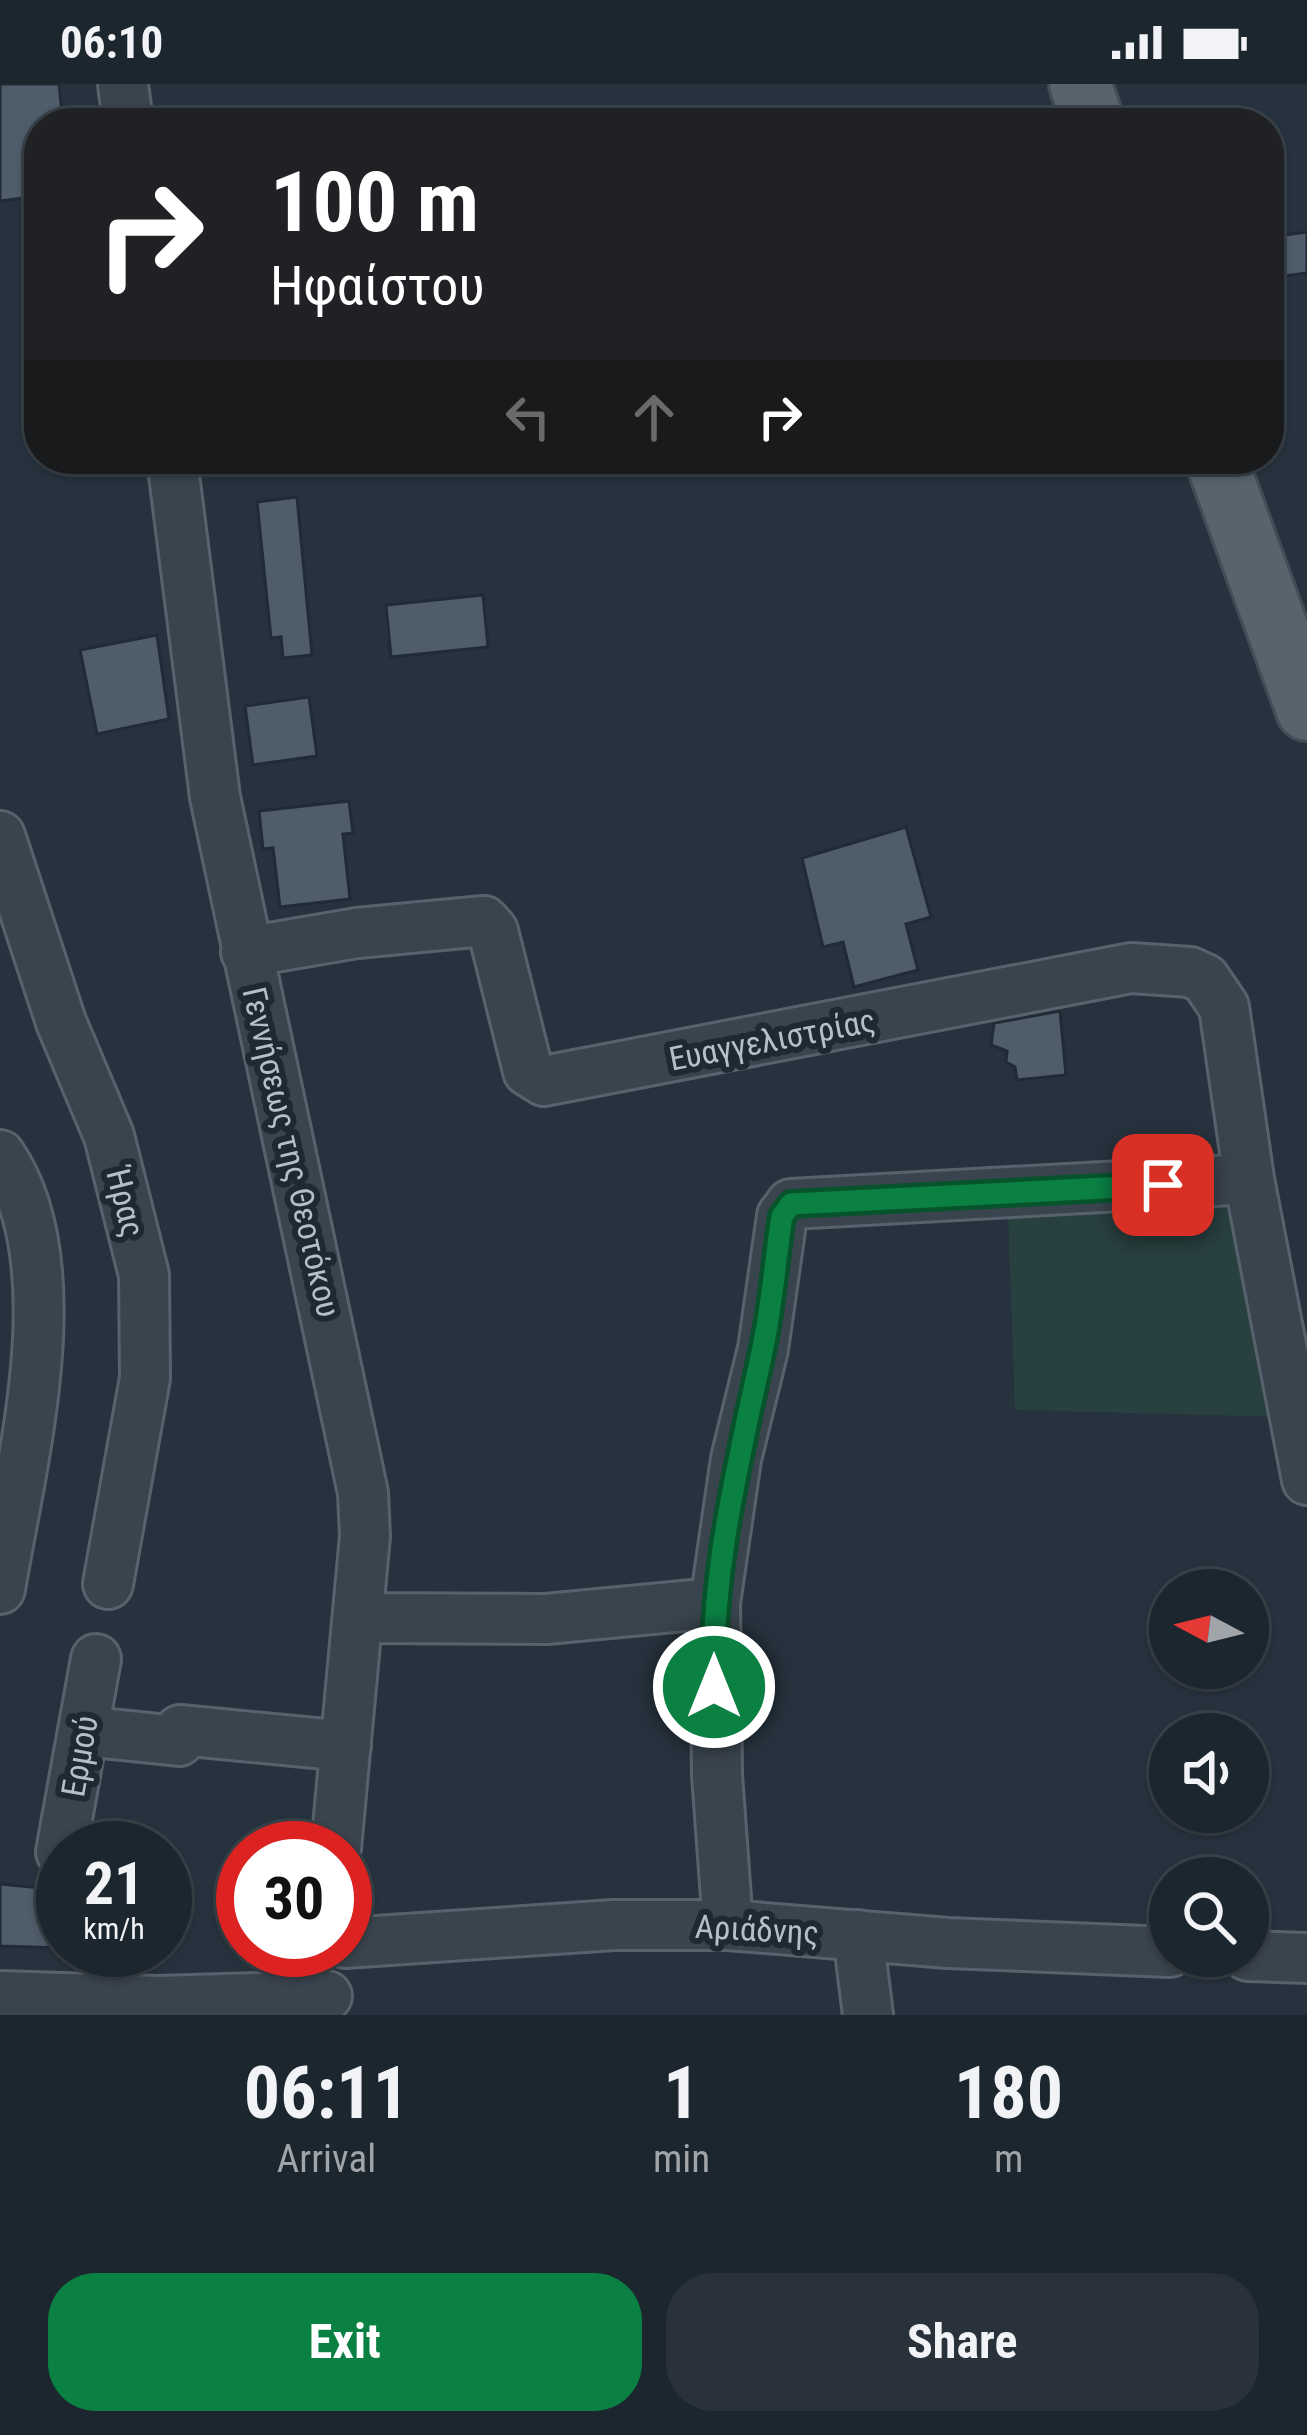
<!DOCTYPE html>
<html lang="en">
<head>
<meta charset="utf-8">
<style>
  :root { --surface:#1c262e; --page:#29323a; --text:#f1f3f6; --muted:#a0a5aa; --line:#3a434a; --accent:#0b8043 }
  body { margin:0; font-family:"Roboto Condensed",sans-serif; background:var(--page); color:var(--text); height:100vh; display:flex; flex-direction:column; font-size:45px; white-space:nowrap }
  * { box-sizing:border-box; margin:0 }
  p { font-size:39px; color:var(--muted) }
  .icon { flex:none; width:66px; height:66px; fill:none; stroke:currentColor; stroke-width:2; stroke-linecap:round; stroke-linejoin:round }
  .map { position:relative; height:1931px; overflow:hidden }
  .panel { display:flex; flex-direction:column; background:var(--surface); flex:1 }
  .panel>* { flex:none }
  .top-card { position:absolute; left:24px; top:24px; width:1260px; height:366px; border-radius:48px; box-shadow:0 3px 9px #0004,0 0 0 3px var(--line); background:#202124; color:#fff; overflow:hidden }
  .needle { width:78px; rotate:277deg }
  .fabs { position:absolute; left:1149px; top:1485px; display:grid; gap:24px }
  .fabs a { display:grid; place-items:center; width:120px; height:120px; border-radius:50%; background:var(--surface); box-shadow:0 3px 9px #0004,0 0 0 3px var(--line); font-size:60px }
  .speed { position:absolute; left:36px; top:1737px; display:flex; gap:24px; font-size:60px; font-weight:700; text-align:center }
  .speed>* { display:grid; place-content:center; width:156px; height:156px; border-radius:50%; background:var(--surface); box-shadow:0 3px 9px #0004,0 0 0 3px var(--line); line-height:1 }
  .speed small { font-size:30px; font-weight:400 }
  .speed .limit { border:18px solid #d22; background:#fff; color:#111 }
  .pin { position:absolute; display:grid; place-items:center; width:102px; height:102px; color:#fff; margin:-51px; border-radius:24px; box-shadow:0 6px 18px #0006 }
  .me { position:absolute; width:132px; margin:-66px; rotate:0deg; stroke-linejoin:round; filter:drop-shadow(0 0 9px #0008) }
  .turn { display:flex; align-items:center; gap:42px; height:252px; padding:0 48px; font-size:54px }
  .turn .icon { width:156px; height:156px; stroke-width:2.5 }
  .turn b { display:block; font-size:84px; line-height:102px }
  .lanes { display:flex; align-items:center; height:114px; padding:0 48px; background:#0003; justify-content:center; gap:60px; direction:ltr }
  .lanes .off { opacity:.35 }
  .eta { display:flex; justify-content:space-evenly; align-items:center; height:204px; text-align:center }
  .eta b { font-size:72px; font-weight:700; line-height:84px }
  .button { display:flex; gap:24px; margin-top:auto; padding:24px 48px }
  .button a { flex:1; height:138px; border-radius:48px; background:var(--accent); color:#fff; font-size:48px; font-weight:700; line-height:138px; text-align:center }
  .button a+a { background:var(--page); color:var(--text) }
  .status { display:flex; justify-content:space-between; align-items:center; height:84px; padding:0 60px; background:var(--surface); direction:ltr }
  .status svg { height:33px; fill:currentColor }
  .map>svg:first-child { display:block }
  .green { fill:#294040 }
  .building { fill:#4f5c69; stroke:#212b35; stroke-width:3 }
  .lines { fill:none; stroke-linecap:round; stroke-linejoin:round }
  .minor-casing { stroke:#58626c; stroke-width:54 }
  .major-casing { stroke:#434d57; stroke-width:66 }
  .minor { stroke:#3a444e; stroke-width:48 }
  .major { stroke:#58636e; stroke-width:60 }
  .route-casing { stroke:#07532c; stroke-width:30 }
  .route { stroke:#0b8043; stroke-width:21 }
  .labels { text-anchor:middle; stroke-width:12; stroke-linejoin:round; paint-order:stroke }
  .street-label { font-size:33px; fill:#b6bfc9; stroke:#1f2933 }
</style>
</head>
<body>
<div class="status"><b>06:10</b><svg viewBox="0 0 49 12"><path d="M0 12V9h3v3zM5 12V6h3v6zM10 12V3h3v9zM15 12V0h3v12zM26 1h20v11H26zM47 4h2v5h-2z"/></svg></div>
<div class="map">
<svg width="1307" height="1931" viewBox="0 0 1307 1931">
  <rect width="100%" height="100%" fill="#26323d"/>
  <path class="green" d="M1233,1120L1280,1333L1015,1326L1008,1132Z"/>
  <path class="building" d="M0,0H59L63,39H39V112L0,117Z
    M1307,148V189L1269,194V153Z
    M297,413L312,571L283,574L281,553L271,554L257,418Z
    M483,511L488,563L391,573L386,521Z
    M157,551L169,635L97,650L80,566Z
    M309,613L317,672L253,681L245,622Z
    M349,717L353,749L343,750L350,815L280,823L273,764L263,765L259,727Z
    M906,743L931,833L906,840L918,886L854,903L843,858L823,863L802,774Z
    M1060,927L1066,991L1017,996L1015,983L1006,978L1007,967L991,961L994,939Z
    M0,1800L63,1806V1864L0,1862Z"/>
  <g class="lines">
    <g class="minor-casing">
      <path id="minor" d="M123,0L128,39
        M172,375L215,713L363,1409L365,1452L336,1764
        M0,752L61,938L109,1052L144,1191L145,1294L108,1500
        M246,868L357,849L484,837L493,847L528,987L544,997L1131,884L1190,888L1205,895L1224,923L1249,1095L1307,1396
        M0,1071C76,1180 20,1383 0,1505
        M358,1534L546,1535L715,1519
        M83,1647L179,1657L180,1646L346,1662
        M61,1768L96,1575
        M728,1841L717,1691L715,1519L736,1375L763,1265L782,1132L791,1120L1249,1095
        M858,1851L868,1931
        M345,1859L614,1841H728L948,1859L1170,1868
        M1248,1872L1307,1874
        M0,1912L158,1917L327,1912"/>
    </g>
    <g class="major-casing">
      <path id="major" d="M1080,0L1094,39
        M1216,375L1307,626"/>
    </g>
    <use href="#minor" class="minor"/>
    <use href="#major" class="major"/>
  </g>
  <g class="lines">
    <g class="route-casing">
      <path id="route" d="M714,1603C711,1488 738,1380 762,1268C772,1224 775,1177 782,1132L791,1120L1163,1101"/>
    </g>
    <use href="#route" class="route"/>
  </g>
  <g class="labels">
    <g class="street-label">
      <text transform="translate(772 955) rotate(-11)" y="12">Ευαγγελιστρίας</text>
      <text transform="translate(292 1068) rotate(77)" y="12">Γεννήσεως της Θεοτόκου</text>
      <text transform="translate(126 1118) rotate(76)" y="12">Ήρας</text>
      <text transform="translate(79 1672) rotate(-80)" y="12">Ερμού</text>
      <text transform="translate(757 1845) rotate(3)" y="12">Αριάδνης</text>
    </g>
  </g>
</svg>
<div class="fabs">
<a><svg class="needle" viewBox="-14 -14 28 28"><path d="M0-13l5 13h-10z" fill="#e53935"/><path d="M0 13l5-13h-10z" fill="#a0a5aa"/></svg></a>
<a><svg class="icon" aria-label="sound" viewBox="0 0 24 24"><path d="M4 9h4l5-4v14l-5-4H4zM17 9q2 3 0 6"/></svg></a>
<a><svg class="icon" aria-label="search" viewBox="0 0 24 24"><circle cx="10" cy="10" r="6"/><path d="M15 15l6 6"/></svg></a>
</div>
<div class="speed"><div>21<small>km/h</small></div><div class="limit">30</div></div>
<div class="pin" style="left:1163px;top:1101px;background:#d93025"><svg class="icon" aria-label="arrive" viewBox="0 0 24 24"><path d="M6 21V4h12l-3 4 3 4H6"/></svg></div>
<svg class="me" style="left:714px;top:1603px" viewBox="-20 -20 40 40"><circle r="17" fill="#0b8043" stroke="#fff" stroke-width="3"/><path d="M0-11L8 9 0 5-8 9z" fill="#fff"/></svg>
<div class="top-card">
<div class="turn"><svg class="icon" aria-label="right" viewBox="0 0 24 24"><path d="M7 20v-9h11M14 6l5 5-5 5"/></svg><div><b>100 m</b>Ηφαίστου</div></div>
<div class="lanes"><svg class="icon off" aria-label="left" viewBox="0 0 24 24"><path d="M17 20v-9H6M10 6l-5 5 5 5"/></svg><svg class="icon off" aria-label="ahead" viewBox="0 0 24 24"><path d="M12 20V5M6 11l6-6 6 6"/></svg><svg class="icon" aria-label="right" viewBox="0 0 24 24"><path d="M7 20v-9h11M14 6l5 5-5 5"/></svg></div>
</div>
</div>
<section class="panel">
<div class="eta">
<div><b>06:11</b><p>Arrival</p></div>
<div><b>1</b><p>min</p></div>
<div><b>180</b><p>m</p></div>
</div>
<div class="button"><a>Exit</a><a>Share</a></div>
</section>
</body>
</html>
